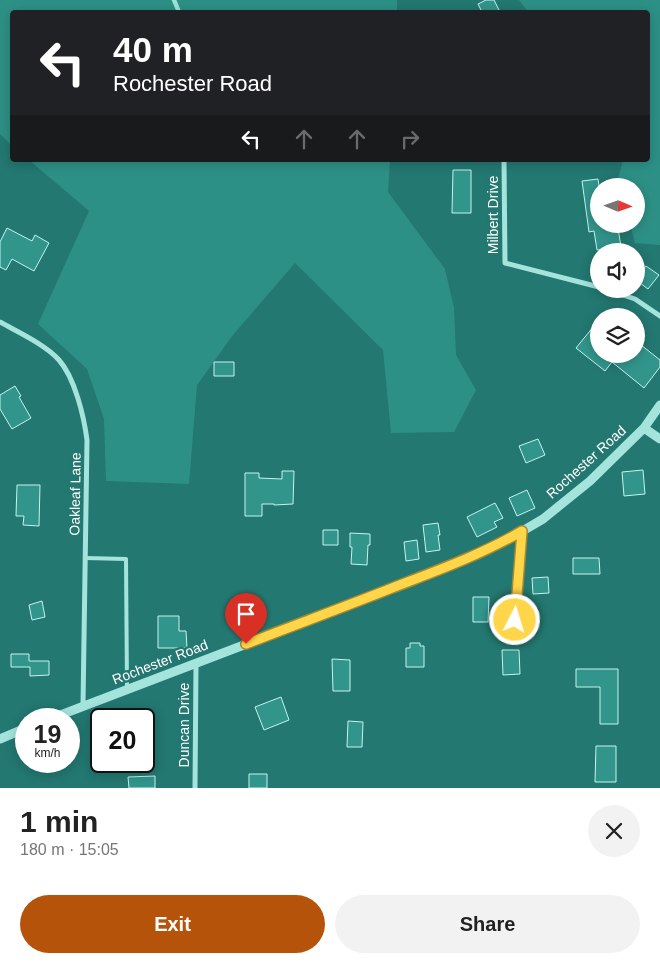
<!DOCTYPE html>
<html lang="en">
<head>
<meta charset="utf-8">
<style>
  :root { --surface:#fff; --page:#f2f2f2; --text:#222; --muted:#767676; --accent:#b45309 }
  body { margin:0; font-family:Arial,sans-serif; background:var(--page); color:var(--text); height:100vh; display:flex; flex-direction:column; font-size:19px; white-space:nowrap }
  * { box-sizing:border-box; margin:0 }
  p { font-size:16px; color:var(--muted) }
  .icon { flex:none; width:28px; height:28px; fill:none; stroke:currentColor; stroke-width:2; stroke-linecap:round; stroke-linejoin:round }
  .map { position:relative; height:788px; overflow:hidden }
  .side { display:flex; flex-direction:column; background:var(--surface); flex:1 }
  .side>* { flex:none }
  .hud { position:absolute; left:10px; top:10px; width:640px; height:152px; border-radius:5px; box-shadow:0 2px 12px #0003; background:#202124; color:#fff; overflow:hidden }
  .needle { width:32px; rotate:92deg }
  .buttons { position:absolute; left:590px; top:178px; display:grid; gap:10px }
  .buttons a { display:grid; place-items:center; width:55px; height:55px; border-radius:50%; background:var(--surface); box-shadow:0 2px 12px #0003; font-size:25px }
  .speed { position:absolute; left:15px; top:708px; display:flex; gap:10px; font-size:25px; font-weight:700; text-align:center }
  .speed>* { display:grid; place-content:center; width:65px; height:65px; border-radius:50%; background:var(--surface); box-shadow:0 2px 12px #0003; line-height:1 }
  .speed small { font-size:12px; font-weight:400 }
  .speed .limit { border:2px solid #111; border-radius:8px; background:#fff; color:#111 }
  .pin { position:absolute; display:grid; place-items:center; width:42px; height:42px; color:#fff; margin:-51px -21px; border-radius:50% 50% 50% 0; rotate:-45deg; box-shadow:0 0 5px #0007 }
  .pin .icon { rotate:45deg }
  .me { position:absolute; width:55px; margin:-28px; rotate:5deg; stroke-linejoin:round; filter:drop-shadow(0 0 4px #0008) }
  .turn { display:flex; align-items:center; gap:18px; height:105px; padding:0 20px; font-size:22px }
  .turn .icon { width:65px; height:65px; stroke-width:2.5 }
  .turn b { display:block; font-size:35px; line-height:42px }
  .lanes { display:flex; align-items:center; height:48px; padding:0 20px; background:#0003; justify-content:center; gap:25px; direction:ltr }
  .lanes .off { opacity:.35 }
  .round { display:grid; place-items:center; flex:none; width:52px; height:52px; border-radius:26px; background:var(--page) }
  .headline { display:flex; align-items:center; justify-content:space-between; height:85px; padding:0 20px }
  h1 { font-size:30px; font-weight:700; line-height:38px }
  .action { display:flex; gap:10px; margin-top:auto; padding:10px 20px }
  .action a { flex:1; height:58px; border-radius:30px; background:var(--accent); color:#fff; font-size:20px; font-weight:700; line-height:58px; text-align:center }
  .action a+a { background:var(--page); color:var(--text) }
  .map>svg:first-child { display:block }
  .green { fill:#2d9086 }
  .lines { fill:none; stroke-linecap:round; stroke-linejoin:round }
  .stream { stroke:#98e5dc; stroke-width:4.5 }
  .building { fill:#32958c; stroke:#c6f3ef }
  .service { stroke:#a4e4dd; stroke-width:4 }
  .minor { stroke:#a4e4dd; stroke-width:5 }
  .tertiary { stroke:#a4e4dd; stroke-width:9 }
  .route-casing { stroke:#a68a30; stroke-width:12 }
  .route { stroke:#ffd54a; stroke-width:9 }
  .labels { text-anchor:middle; stroke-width:5; stroke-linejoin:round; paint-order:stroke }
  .street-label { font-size:14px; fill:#fff; stroke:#237871 }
</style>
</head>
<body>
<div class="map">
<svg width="660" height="788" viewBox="0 0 660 788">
  <rect width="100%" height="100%" fill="#237871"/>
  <path class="green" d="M0,0H397V12H12V146L0,134Z
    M519,0H660V245L635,243L630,224H636V186H620L618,179L623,160H648V12H528Z
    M29,160H390L388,192L445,269L454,308L456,355L476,390L454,432L391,433L383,350L295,263L233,335L197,385L189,484L106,481L104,419L87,369L38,324L89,211Z"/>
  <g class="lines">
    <path class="stream" d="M174,0L179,12"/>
  </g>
  <path class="building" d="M486,0H494L500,12H482L478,4Z
    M453,170H471V213H452Z
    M598,179L599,186V224H611L612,229L618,228L621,247L597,250L594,231L589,232L582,181Z
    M7,228L32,241L35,235L49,243L34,271L12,259L6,270L0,267V242Z
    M646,266L659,275L648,289L636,280V278Z
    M598,321L599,354H636V341L660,360V367L644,388L612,362L605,371L576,348Z
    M214,362H234V376H214Z
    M15,386L21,396L19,397L31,418L12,429L0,409V395Z
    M538,439L545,455L526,463L519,446Z
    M643,470L645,494L624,496L622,472Z
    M282,471H294L293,504L274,505V504H262V516H245V473H259V478L282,479Z
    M17,485H40L39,526L23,525L24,516H16Z
    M527,490L535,508L517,516L509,498Z
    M495,503L503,518L494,522L497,527L477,537L467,517Z
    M438,523L440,535H438L440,550L426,552L423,525Z
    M323,530H338V545H323Z
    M350,533L370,534V545H368L367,565L351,564L352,547H350Z
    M417,540L419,559L406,561L404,542Z
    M573,558H599L600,574H573Z
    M548,577L549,593L533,594L532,578Z
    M473,597H489L488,622H473Z
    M42,601L45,617L32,620L29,605Z
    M158,616H179V631H186L187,648H158Z
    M410,643H420V646H424V667H406V648H410Z
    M502,650H519L520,674L503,675Z
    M11,654H29V661H49V675L30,676V667H11Z
    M332,659L350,660V691H333Z
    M576,669H618V724H600V687H576Z
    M281,697L289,720L264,730L255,707Z
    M348,721L363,722L362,747H347Z
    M596,746H616V782H595Z
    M249,774H267V788H249Z
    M155,776V788H129L128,777Z"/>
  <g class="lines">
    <path class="service" d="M85,558L126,559L127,689
      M515,621L521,533"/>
    <path class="minor" d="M504,160L505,263L599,287
      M605,289L635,299L660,316
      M0,322C18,332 46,345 59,360C75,378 84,417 87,440L83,705
      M195,788L196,664"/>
    <path class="tertiary" d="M644,428L660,439
      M50,719L435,572L475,555L507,540L543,519L590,481L644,428L660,405
      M0,739L26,728"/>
  </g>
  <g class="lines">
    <g class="route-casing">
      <path id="route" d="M246,644C295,625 344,607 392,588C436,571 481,555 522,531L515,620"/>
    </g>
    <use href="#route" class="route"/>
  </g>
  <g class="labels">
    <g class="street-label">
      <text transform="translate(493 215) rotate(-90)" y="5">Milbert Drive</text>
      <text transform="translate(586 462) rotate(-42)" y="5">Rochester Road</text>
      <text transform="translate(75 494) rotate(-89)" y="5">Oakleaf Lane</text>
      <text transform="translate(160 662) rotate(-21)" y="5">Rochester Road</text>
      <text transform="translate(184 725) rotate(-90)" y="5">Duncan Drive</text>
    </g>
  </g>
</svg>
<div class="buttons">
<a><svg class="needle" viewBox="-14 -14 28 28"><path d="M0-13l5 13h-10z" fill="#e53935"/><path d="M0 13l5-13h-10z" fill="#767676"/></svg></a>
<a><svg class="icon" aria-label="sound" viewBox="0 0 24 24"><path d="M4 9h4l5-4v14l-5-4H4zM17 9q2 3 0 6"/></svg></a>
<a><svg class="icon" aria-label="layers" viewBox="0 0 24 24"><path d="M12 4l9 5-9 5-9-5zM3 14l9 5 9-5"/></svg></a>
</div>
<div class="speed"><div>19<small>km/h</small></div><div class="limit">20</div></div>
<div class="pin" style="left:246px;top:644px;background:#d93025"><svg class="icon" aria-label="arrive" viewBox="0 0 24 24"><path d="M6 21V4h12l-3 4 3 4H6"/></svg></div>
<svg class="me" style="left:515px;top:620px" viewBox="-20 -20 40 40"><circle r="17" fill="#ffd54a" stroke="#fff" stroke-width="3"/><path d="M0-11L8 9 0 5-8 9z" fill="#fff"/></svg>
<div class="hud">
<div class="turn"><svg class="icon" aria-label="left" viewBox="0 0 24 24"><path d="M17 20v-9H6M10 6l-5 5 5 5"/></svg><div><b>40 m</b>Rochester Road</div></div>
<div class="lanes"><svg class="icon" aria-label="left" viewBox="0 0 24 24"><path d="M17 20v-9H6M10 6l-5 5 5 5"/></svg><svg class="icon off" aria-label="ahead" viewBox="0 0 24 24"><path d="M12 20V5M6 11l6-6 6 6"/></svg><svg class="icon off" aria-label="ahead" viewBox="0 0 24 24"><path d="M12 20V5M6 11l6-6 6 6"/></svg><svg class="icon off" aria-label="right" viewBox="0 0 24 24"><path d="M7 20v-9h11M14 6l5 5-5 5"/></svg></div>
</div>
</div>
<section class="side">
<div class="headline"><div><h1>1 min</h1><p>180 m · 15:05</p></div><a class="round"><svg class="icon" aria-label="close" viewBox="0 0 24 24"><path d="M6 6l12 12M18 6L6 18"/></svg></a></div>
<div class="action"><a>Exit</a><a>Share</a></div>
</section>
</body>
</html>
